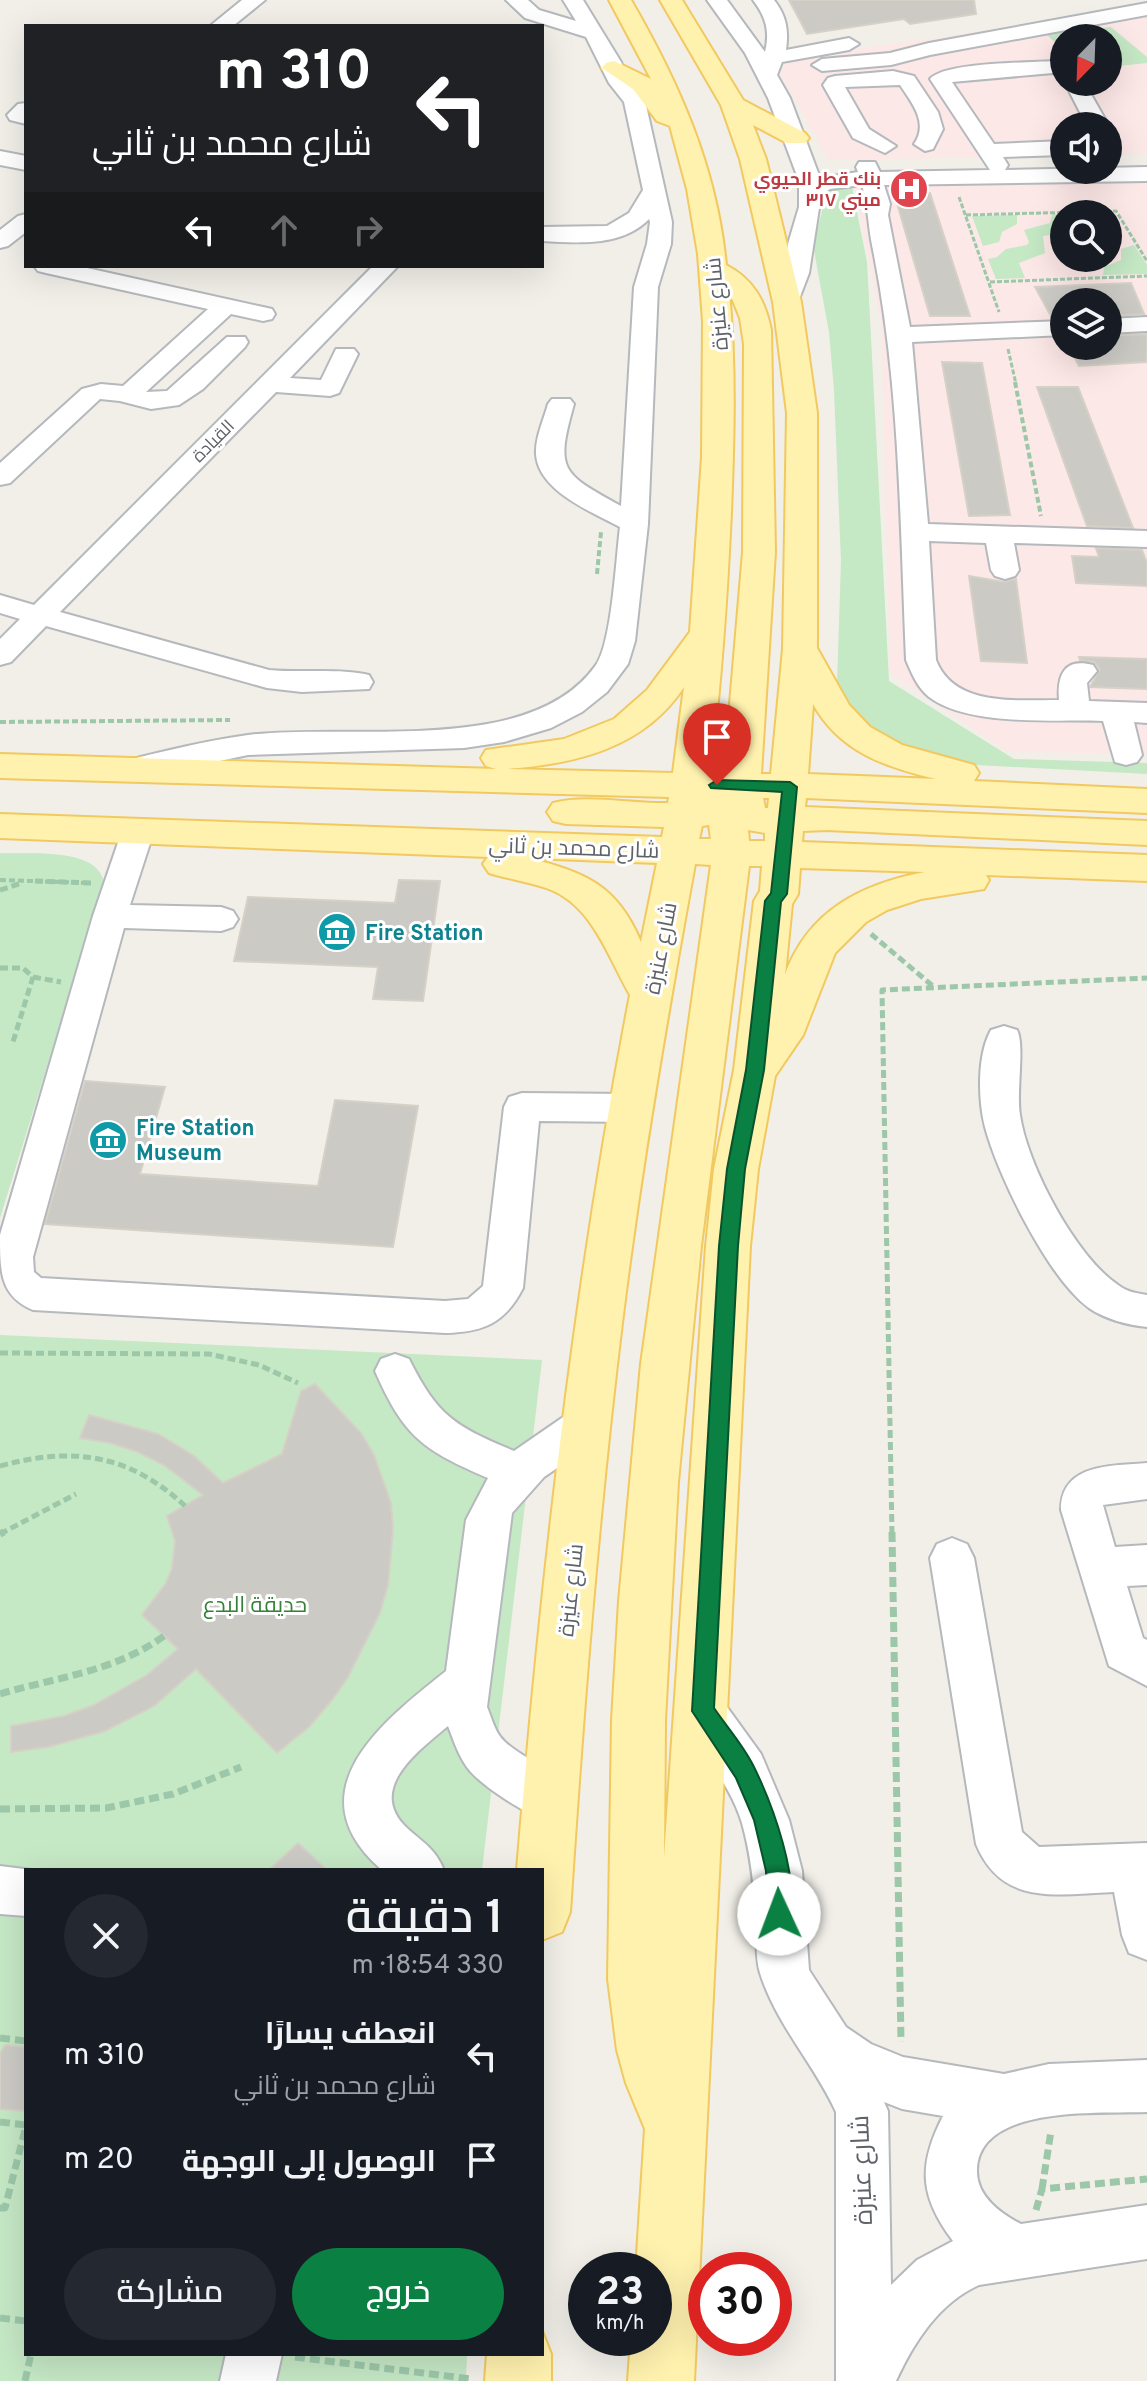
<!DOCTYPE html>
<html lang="ar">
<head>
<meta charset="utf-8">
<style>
  :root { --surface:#171b24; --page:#242831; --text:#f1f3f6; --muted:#9ea1a6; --accent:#0b8043 }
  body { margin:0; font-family:Overpass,Cairo,sans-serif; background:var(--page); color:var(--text); direction:rtl; height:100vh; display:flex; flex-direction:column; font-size:30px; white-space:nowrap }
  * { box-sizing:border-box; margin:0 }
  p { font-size:26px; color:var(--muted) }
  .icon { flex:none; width:44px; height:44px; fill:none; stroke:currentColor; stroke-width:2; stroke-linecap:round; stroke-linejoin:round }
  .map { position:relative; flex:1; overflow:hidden; direction:ltr }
  .details { position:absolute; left:24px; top:1868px; width:520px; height:488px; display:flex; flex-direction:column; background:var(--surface); border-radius:0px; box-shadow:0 8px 32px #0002; direction:rtl }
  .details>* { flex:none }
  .guide { position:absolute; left:24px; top:24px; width:520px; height:244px; border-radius:0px; box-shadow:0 8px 32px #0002; direction:rtl; background:#202124; color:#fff; overflow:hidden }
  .needle { width:52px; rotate:203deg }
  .buttons { position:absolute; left:1050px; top:24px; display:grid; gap:16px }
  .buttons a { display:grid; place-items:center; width:72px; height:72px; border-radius:50%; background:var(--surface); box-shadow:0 8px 32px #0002; font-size:40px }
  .speed { position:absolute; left:568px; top:2252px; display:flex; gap:16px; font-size:40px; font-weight:700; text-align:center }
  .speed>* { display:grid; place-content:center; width:104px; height:104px; border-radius:50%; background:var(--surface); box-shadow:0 8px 32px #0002; line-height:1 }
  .speed small { font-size:20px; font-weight:400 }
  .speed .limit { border:12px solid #d22; background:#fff; color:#111 }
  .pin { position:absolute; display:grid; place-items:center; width:68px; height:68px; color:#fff; margin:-82px -34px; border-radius:50% 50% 50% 0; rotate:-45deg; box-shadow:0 0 8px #0007 }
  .pin .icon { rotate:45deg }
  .me { position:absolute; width:88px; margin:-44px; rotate:358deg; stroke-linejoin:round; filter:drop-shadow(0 0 6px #0008) }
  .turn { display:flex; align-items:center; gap:28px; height:168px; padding:0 40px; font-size:36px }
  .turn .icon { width:104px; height:104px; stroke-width:2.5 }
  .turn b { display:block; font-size:56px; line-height:68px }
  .lanes { display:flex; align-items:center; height:76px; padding:0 40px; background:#0003; justify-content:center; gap:40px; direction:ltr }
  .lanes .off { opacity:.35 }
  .round { display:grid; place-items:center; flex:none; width:84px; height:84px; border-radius:42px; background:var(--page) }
  .head { display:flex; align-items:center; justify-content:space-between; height:136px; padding:0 40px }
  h1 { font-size:48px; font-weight:600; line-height:60px }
  .action { display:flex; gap:16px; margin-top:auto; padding:16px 40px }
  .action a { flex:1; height:92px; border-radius:48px; background:var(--accent); color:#fff; font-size:32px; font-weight:600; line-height:92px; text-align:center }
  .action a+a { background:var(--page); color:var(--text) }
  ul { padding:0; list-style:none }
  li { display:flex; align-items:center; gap:24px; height:104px; padding:0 40px }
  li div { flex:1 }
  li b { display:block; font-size:30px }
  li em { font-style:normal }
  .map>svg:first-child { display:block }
  .medical { fill:#fce8e6; fill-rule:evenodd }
  .green { fill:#c5e8c5 }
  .building { fill:#cccac5; stroke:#d6d1c6; stroke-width:2 }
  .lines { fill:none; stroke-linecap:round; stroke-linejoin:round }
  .minor-casing { stroke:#b5b8bc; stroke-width:4 }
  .major-casing { stroke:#f2c960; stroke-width:4 }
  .path-far3 { stroke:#9cc7a9; stroke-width:3; stroke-dasharray:5 2; stroke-linecap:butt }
  .path-far2 { stroke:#9cc7a9; stroke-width:4; stroke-dasharray:6 3; stroke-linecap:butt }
  .path-far1 { stroke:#9cc7a9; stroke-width:5; stroke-dasharray:8 4; stroke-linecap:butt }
  .path { stroke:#9cc7a9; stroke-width:7; stroke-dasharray:10 5; stroke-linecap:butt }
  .minor { fill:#fff; fill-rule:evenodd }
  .major { fill:#fff2af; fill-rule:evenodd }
  .route { fill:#0b8043; stroke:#07532c; stroke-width:2 }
  .labels { text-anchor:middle; stroke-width:6; stroke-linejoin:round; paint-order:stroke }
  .far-health-label { font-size:18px; font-weight:bold; fill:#be3a42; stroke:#fff; text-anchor:end }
  .far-street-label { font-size:18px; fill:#5f6368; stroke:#fff }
  .street-label { font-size:22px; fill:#5f6368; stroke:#fff }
  .culture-label { font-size:22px; font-weight:bold; fill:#0d838f; stroke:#fff; text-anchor:start }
  .park-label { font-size:22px; fill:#348238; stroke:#fff }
  .near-street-label { font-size:26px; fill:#5f6368; stroke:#fff }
</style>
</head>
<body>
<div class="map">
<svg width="1147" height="2381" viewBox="0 0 1147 2381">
  <rect width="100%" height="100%" fill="#f1efe8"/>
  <path class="medical" d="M1147,4V154L1108,155V126H1064V156L829,160L780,73L790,58L1006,28ZM1064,38H1108V82H1064Z
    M1147,173V754L1008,752L890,673L881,320L853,182ZM1064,214H1108V258H1064ZM1064,302H1108V346H1064Z"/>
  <path class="green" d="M1111,27L1147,57V63L1108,67V38H1064V51L1046,34Z
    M851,182L867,262L889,681L1014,759L1147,763V774L959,764L905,750L858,722L837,685L841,561L834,390L829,332L813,245L827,193L830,189Z
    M1052,214H1073H1064V233L1043,236L1045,253L1019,263L1025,278L996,279L988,259L997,257L1006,249L1027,245L1029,242L1024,230L1050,223Z
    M1017,215V224L1002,232L999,242L983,246L972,216Z
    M1134,245L1147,265V274L1103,275L1104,267L1121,260V249Z
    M0,853C28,855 98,846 104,883L0,1218Z
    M0,1335L542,1360L482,1870H26V2354H467L466,2381H0Z"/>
  <path class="building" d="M789,0H974L976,14L910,24L904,19L807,34Z
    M894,193H930L970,316H930Z
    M1131,283L1144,314L1108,316V302H1064V318H1052L1035,287Z
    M1147,334V362L1079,366L1068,346H1108V336Z
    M942,362L982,363L1010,515L969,516Z
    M1037,387H1078L1133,528L1087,526Z
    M1096,548L1142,550L1147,563V586L1076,583L1072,556L1099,557Z
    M969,576L1004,582L1016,579L1027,663L981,661Z
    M1079,657L1147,659V689L1090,687L1100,669L1094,662L1080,660Z
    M399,880L440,881L423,1001L373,999L378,967L234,961L248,897L395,903Z
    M85,1081L165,1087L140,1174L318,1186L335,1100L418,1106L393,1247L45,1224Z
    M315,1384L361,1433L374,1455L391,1503L393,1530L388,1585L380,1613L348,1677L333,1699L310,1726L277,1753L196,1669L154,1706L105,1731L48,1747L11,1752V1726L64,1716L94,1705L147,1675L178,1649L142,1615L166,1583L172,1568L175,1541L167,1516L203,1495L164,1465L138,1452L110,1443L80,1438L89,1415L158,1434L193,1455L223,1483L282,1454L301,1391Z
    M298,1843L327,1870H269Z
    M5,2045L26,2047V2111L0,2109V2054Z"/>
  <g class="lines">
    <g class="minor-casing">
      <path id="minor" d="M242,0H265L233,26H210Z
        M506,0H528L539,10L576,21L563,0H583L621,62L629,82L645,101L672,222L671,244L658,287L648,524L635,641L628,664L607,692L582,712L551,728L504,742L464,748L248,755L128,780L117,777L112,770L117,763C159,752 205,741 248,735C349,722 531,758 596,665C612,642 616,558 620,527C592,512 538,491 536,454C535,438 544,419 548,404L552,399H570L574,404C555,471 561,473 621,506L634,287L647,244L650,222L649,219C622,247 577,243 542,241V227L607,226L629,213L643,190L624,102L609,83L586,37L525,18Z
        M707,0H727L765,52C770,31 766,17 753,0H774C786,15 789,30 786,50L849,38L859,44L849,50L782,62L777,75L790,98L820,178L858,172L856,167L859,162H875L880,172L990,170L930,79C944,62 1028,63 1053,61L1064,63V75L1053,73L952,82L994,144L1064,141V155L1003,157L1008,165L1005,170L1147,167V181L884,185L890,204L888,215L910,327L1064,321V335L912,342L928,524L1147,531V547L1014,543L1019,570L1015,576L1005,579L995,576L991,570L986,543L929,541L936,660C954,707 1016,700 1059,700C1057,676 1064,657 1093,665L1097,671L1087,683L1089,701L1147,703V723L1134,722L1142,755L1137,762L1126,765L1115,762L1103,721C1055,719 969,727 929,697C917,687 912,674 906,660C900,522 900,382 872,245C868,225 868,205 862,185L830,189L821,195L809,273L796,307H778L775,302L785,273L788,244L799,207V181L768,98L745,53Z
        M1147,3V15L930,55L891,65L822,71L812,65L822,59L890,53L929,43Z
        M893,71L914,76L938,112L943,129L933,149L925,151L914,144C929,123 912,103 900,85L845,87L869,129L896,146L885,153L853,138L823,85L828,78L835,76Z
        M1064,81L1084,82L1109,126L1108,127L1087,126Z
        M26,103V124L10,120L7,115L18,104Z
        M0,151L26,156V170L0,165Z
        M26,214V232L8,246L0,248V230L18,216Z
        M34,266H78L263,307L272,309L275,314L272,319L263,321L231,314L146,392L167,391L227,337H245L248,342L245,347L203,389L179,405L151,409L120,401L100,399L10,483L0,485V463L82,389L101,384L123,386L208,309L46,273L38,271Z
        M373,266H398L290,378L321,380L336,349H354L358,354L339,393L330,396L276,392L60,612L269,670C300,673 340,668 369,675L373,682L369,689L302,692L267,688L46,626L11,662L0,665V639L20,619L0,613V595L34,605Z
        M1147,317V331L1108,333V319Z
        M138,820L149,823L154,831L130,905L221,907L233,911L238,919L233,927L221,931L124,928L33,1257L34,1272L41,1278L445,1301L468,1299L483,1286L504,1107L509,1097L522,1093L632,1094L645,1098L650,1108L645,1118L632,1122L539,1121L523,1288C505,1323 484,1332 445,1333L33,1310C0,1296 0,1272 0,1235L93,916L122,831L127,823Z
        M1004,1026L1017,1030C1025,1045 1016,1092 1020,1115C1027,1165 1076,1257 1118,1285C1127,1292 1136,1293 1147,1295V1327C1128,1325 1105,1319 1089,1308C1048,1278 998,1176 985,1127C978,1099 977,1055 991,1030Z
        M395,1354L409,1359C438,1417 455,1426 514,1451L572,1411L587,1406L602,1411L608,1424L602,1437L544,1477L512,1513L487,1707C492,1719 495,1733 505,1742C528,1763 561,1770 574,1800L567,1816L550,1823C527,1814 487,1790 470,1771C459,1758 454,1741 448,1726C417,1752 365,1790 408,1829C425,1844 435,1849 444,1870H382C292,1792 382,1722 446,1671L466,1520L488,1478C423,1450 404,1437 375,1371L381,1359Z
        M1147,1463V1499L1103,1505L1115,1547L1147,1545V1585L1127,1586L1143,1638L1147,1640V1686L1109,1666L1061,1510C1061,1463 1112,1466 1147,1463Z
        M952,1538L967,1544L974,1558L1022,1832L1039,1847L1147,1843V1960L1129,1953L1122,1935L1114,1892C1057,1894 1002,1907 976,1844L930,1558L937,1544Z
        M703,1689L719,1696L761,1754L789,1820L802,1871L809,1970L846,2027L871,2044L903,2057L1004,2074L1049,2064L1147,2060V2112C1102,2114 978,2104 977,2170C976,2196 1001,2214 1021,2224L1147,2205V2259L979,2285C939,2303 914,2342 896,2381H836V2112C814,2064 776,2024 760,1973C755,1957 757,1936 756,1919C754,1885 751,1855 742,1823C729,1780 697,1750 680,1711L687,1696ZM884,2102L902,2109L943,2116C918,2165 919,2196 953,2241L917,2260L891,2285L888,2111Z
        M0,1866L32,1870H26V1916L0,1914Z
        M226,2354H282L276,2381H220Z"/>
    </g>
    <g class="major-casing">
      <path id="major" d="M609,0H631C679,83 717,168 726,265C753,279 765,300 771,330L775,552L761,774H771L783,649L787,413L773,302L740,159L721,105L660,0H682L743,100L805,133L809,138L805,143H787L753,125L766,159L801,302L817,413V648L849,705L870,727L902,745L974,765L979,773L974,781L1147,789V813L806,798L805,807L1147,821V845L827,830L803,831L802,842L1147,855V881L986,875L989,880L984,889L921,899L887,910L866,922L835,953L803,1035L775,1076L758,1169L750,1246L694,2381H628L631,2338H654V2270H636L645,2129L626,2083L617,2050L608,1979L612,1720L619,1601L641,1364L711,865L695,864C667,1017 641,1169 622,1323C598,1519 583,1715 570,1912L562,1932L542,1940V1870H517C541,1577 574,1284 630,995C608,957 593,906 549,889C530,882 508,879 489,873L483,864L488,857L0,838V814L662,837L664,827L566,824L553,821L547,812L553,803C586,794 633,804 668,803L669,797L0,778V754L496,769L486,766L481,758L486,750L564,739L614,719L647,690L690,632L702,457L703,321L698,254L687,189L670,126L657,121L633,89L602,68L606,63L614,61L651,79ZM729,291L740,318L744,344L743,552L724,774L710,773C721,686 727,600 731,512C734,438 736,365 729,291ZM684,687L673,773L506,769C576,764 644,748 684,687ZM813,704C840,752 885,767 936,779L808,774ZM763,798H769L768,808H765ZM709,825L711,839H699L702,826ZM748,830L765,833V841H749ZM529,858L657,863L641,942C617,885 586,873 529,858ZM749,866H762L760,891L754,901L734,1070L714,1169L706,1246L664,1858L665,1720L678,1482L701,1246ZM800,868L925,872C861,884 808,911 785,975L792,904L798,894Z
        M542,2331L551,2354V2381H485L487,2354H542Z"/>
    </g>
    <path class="path-far3" d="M959,197L999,312
      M966,215L1116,211L1147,261
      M990,282L1147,276
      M1008,349L1016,384"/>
    <path class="path-far2" d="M1015,382L1041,516
      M597,574L601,532
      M0,722L230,720
      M0,880L91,883"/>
    <path class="path-far1" d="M35,881L91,883
      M0,890L22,883
      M871,934L934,987
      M0,968H23L33,977L12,1045
      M33,977L61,982
      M0,1353L209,1354L259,1365L298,1383
      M0,1466C73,1446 129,1454 185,1506
      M0,1534L76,1494
      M892,1534L882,990L1147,978"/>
    <path class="path" d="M892,1532L901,2042
      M0,1534L4,1532
      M0,1694C57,1677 114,1672 164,1636
      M0,1809L106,1808L173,1794L241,1767
      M0,2038L26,2041
      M0,2122L26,2125
      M1042,2189L1051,2131
      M0,2208H5L26,2126
      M1036,2210L1042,2189L1147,2179
      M0,2318L26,2321
      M295,2357L471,2379
      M25,2381L31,2354"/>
    <use href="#minor" class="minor"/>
    <use href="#major" class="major"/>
  </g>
  <path class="route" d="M717,780L790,782L797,787L787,894L781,902L764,1070L745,1169L738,1246L714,1708C727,1727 743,1745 753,1765C771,1801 803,1884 787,1922L779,1926L771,1922L767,1914L766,1871L754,1820L736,1778L692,1711L719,1246L727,1169L746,1070L765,901L771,893L782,792L711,788L709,785Z"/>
  <defs>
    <g id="hospital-disc" transform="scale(2)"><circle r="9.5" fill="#e0444e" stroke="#fff"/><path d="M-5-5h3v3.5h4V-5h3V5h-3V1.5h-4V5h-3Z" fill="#fff"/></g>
    <g id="museum-disc" transform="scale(2)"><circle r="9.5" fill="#0f9aa8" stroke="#fff"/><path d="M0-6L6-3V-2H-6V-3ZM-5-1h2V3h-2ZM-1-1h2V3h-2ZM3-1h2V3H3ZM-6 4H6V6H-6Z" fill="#fff"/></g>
  </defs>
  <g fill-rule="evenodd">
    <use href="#hospital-disc" x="909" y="189"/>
    <use href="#museum-disc" x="337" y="932"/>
    <use href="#museum-disc" x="108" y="1140"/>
  </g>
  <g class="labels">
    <g class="far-health-label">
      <text x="881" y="185">بنك قطر الحيوي<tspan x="881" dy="21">مبني ٣١٧</tspan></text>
    </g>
    <g class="far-street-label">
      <text transform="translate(213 441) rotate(-45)" y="6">القيادة</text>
    </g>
    <g class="street-label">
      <text transform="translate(716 304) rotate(-95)" y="8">شارع عنيزة</text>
      <text transform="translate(574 847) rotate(2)" y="8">شارع محمد بن ثاني</text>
      <text transform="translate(660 948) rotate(-79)" y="8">شارع عنيزة</text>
      <text transform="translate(570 1590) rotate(-84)" y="8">شارع عنيزة</text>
    </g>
    <g class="culture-label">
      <text x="365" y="940">Fire Station</text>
      <text x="136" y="1135">Fire Station<tspan x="136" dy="25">Museum</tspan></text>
    </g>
    <g class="park-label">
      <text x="255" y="1612">حديقة البدع</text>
    </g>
    <g class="near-street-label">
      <text transform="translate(861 2170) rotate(-92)" y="9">شارع عنيزة</text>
    </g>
  </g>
</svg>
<div class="buttons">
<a><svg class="needle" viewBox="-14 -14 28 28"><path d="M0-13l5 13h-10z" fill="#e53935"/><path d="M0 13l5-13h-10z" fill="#9ea1a6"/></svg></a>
<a><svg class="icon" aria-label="sound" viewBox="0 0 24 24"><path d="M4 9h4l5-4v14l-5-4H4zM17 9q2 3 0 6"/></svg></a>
<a><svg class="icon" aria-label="search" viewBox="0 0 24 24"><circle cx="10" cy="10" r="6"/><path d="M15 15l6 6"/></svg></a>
<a><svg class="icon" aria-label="layers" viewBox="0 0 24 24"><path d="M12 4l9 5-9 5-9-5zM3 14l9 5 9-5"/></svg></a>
</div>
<div class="speed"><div>23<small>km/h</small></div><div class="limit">30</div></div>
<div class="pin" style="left:717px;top:785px;background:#d93025"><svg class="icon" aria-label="arrive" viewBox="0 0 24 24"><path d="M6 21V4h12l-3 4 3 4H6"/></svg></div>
<svg class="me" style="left:779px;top:1914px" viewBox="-20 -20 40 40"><circle r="19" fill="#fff"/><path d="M0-13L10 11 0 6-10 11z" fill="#0b8043"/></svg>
<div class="guide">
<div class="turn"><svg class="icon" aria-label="left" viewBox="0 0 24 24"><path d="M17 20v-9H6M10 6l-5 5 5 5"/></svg><div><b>310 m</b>شارع محمد بن ثاني</div></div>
<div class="lanes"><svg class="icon" aria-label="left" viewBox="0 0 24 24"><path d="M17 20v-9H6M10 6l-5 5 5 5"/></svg><svg class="icon off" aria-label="ahead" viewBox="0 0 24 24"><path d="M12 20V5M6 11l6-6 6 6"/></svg><svg class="icon off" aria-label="right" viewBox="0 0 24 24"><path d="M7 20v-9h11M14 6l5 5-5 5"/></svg></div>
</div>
<section class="details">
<div class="head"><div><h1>1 دقيقة</h1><p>330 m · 18:54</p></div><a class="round"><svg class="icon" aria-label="close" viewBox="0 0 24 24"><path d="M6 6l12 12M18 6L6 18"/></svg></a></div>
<ul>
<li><svg class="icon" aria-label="left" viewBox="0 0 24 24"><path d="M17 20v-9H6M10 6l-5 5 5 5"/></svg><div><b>انعطف يسارًا</b><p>شارع محمد بن ثاني</p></div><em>310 m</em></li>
<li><svg class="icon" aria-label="arrive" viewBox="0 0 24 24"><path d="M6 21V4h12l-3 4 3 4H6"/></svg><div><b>الوصول إلى الوجهة</b></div><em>20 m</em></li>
</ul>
<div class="action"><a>خروج</a><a>مشاركة</a></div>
</section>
</div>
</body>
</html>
